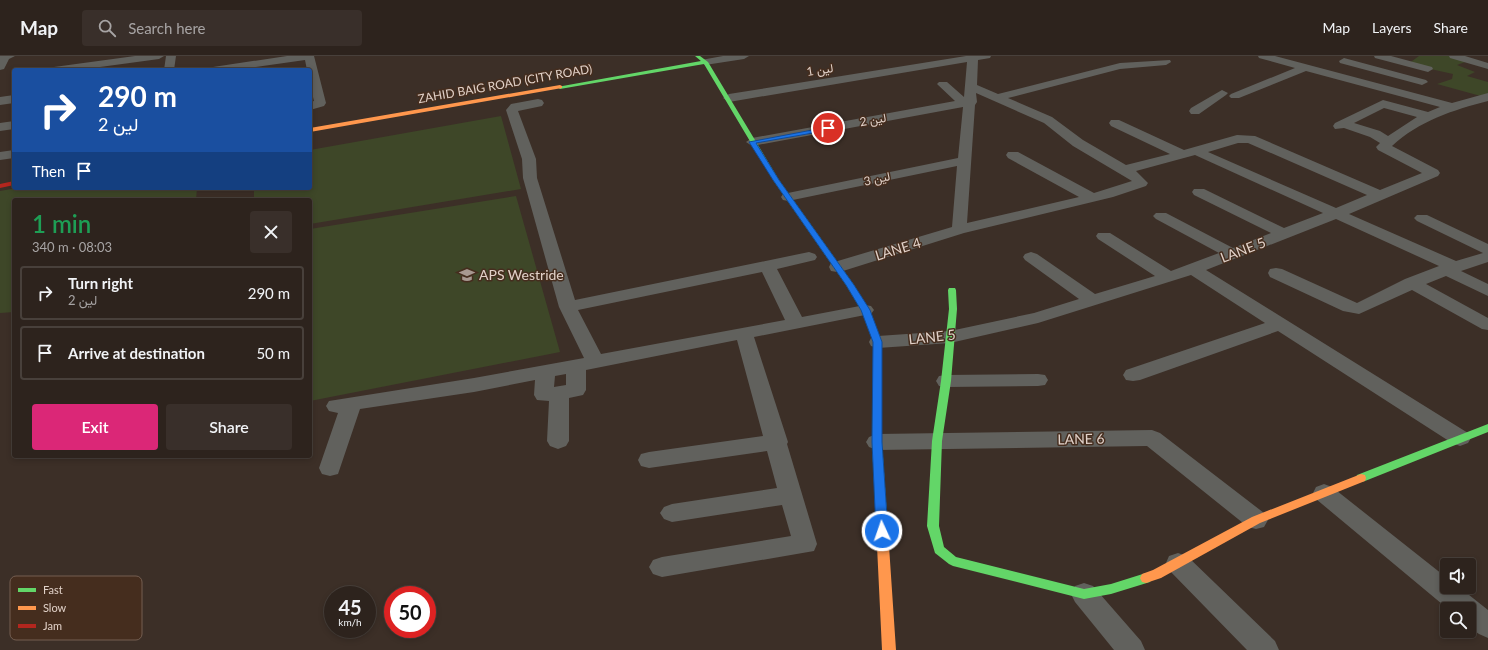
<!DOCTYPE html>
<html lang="en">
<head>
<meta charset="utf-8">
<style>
  :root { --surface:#2d231d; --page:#392f2a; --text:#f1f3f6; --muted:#a7a4a4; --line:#48403b; --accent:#db2777 }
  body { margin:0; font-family:Lato,Vazirmatn,sans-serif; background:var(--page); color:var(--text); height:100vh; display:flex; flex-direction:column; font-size:15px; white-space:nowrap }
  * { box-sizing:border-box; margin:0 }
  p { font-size:13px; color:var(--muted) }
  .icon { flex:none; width:22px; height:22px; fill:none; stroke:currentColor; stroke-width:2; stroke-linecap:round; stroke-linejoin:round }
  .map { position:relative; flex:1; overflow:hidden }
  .side { position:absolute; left:12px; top:142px; width:300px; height:260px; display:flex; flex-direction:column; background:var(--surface); border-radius:4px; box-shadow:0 2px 6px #0003,0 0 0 1px var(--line) }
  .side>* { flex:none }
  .guide { position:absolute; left:12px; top:12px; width:300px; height:122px; border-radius:4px; box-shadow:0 2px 6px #0003,0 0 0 1px var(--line); background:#1a4fa0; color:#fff; overflow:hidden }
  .fabs { position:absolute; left:1440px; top:502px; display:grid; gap:8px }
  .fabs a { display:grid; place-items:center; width:36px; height:36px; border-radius:4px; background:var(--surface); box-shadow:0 2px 6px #0003,0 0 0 1px var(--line); font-size:20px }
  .speed { position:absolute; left:324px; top:530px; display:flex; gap:8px; font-size:20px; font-weight:700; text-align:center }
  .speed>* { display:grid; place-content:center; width:52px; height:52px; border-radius:50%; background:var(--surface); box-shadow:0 2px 6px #0003,0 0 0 1px var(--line); line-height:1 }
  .speed small { font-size:10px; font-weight:400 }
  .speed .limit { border:6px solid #d22; background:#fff; color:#111 }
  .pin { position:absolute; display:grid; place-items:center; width:34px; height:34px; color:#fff; margin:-17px; border:2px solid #fff; border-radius:50%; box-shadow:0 1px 4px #0007 }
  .me { position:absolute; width:44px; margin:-22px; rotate:357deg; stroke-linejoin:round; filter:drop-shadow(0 0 3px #0008) }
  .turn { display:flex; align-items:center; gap:14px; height:84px; padding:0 20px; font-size:18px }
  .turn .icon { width:52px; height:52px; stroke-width:2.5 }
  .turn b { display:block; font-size:28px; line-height:34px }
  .then { display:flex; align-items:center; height:38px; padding:0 20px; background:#0003; gap:8px; font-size:15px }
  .round { display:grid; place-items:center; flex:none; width:42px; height:42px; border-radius:4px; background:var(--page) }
  .overview { display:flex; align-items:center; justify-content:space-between; height:68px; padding:0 20px }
  h1 { font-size:24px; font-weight:600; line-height:30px; color:#1e9e55 }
  .cta { display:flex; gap:8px; margin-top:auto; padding:8px 20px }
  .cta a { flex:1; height:46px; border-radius:4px; background:var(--accent); color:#fff; font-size:16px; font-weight:600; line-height:46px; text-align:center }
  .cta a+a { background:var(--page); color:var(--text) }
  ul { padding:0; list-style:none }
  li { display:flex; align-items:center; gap:12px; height:54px; margin:0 8px 6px; padding:0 12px; border:2px solid var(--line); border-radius:4px }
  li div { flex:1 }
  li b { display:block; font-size:15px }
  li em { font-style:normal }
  header { display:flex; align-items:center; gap:24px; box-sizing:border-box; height:56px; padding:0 20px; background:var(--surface); border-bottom:1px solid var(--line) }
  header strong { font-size:19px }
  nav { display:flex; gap:22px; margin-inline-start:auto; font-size:14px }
  .search { width:280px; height:36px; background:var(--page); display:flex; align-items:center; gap:10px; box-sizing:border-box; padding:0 14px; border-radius:4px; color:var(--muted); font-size:15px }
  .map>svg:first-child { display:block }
  .green { fill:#3e4728 }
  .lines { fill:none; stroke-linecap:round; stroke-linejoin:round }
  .street { fill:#61615d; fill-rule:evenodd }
  .fast { fill:#63d668; fill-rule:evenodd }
  .slow { fill:#ff974d; fill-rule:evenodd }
  .jam { fill:#b3261e; fill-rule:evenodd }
  .route { fill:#1a73e8; stroke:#114b97 }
  .labels { text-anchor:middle; stroke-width:3; stroke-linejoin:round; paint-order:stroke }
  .far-street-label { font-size:12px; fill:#e1d1c8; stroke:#452d1e }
  .street-label { font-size:14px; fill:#e1d1c8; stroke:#452d1e }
  .poi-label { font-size:14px; fill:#e1d1c8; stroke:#452d1e; text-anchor:start }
  .key { fill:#452d1e; stroke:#745e51; stroke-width:1 }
  .key-label { font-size:11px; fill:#e1d1c8 }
</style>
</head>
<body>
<header>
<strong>Map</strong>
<div class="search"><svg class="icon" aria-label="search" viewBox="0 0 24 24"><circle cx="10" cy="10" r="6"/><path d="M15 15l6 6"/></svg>Search here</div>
<nav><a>Map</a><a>Layers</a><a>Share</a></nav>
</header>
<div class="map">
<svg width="1488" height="594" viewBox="0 0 1488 594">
  <rect width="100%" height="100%" fill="#3c2f27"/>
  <path class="green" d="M1419,0H1452L1468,5L1457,9L1475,16L1467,20L1488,26V42L1437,28L1452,23L1453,18L1408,8Z
    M501,60L521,133L310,168V144H254V132H310V94Z
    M17,132H197L196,144H14V256L0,257V135Z
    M516,140L560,296L310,345V173Z"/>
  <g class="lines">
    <path class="street" d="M0,0H15L9,3L4,13L0,14Z
      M135,0H164L159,3L78,14H49L54,11Z
      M166,0H176L174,14H164Z
      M287,0H314L326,47L324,50L310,54V46L314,45L310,29V14H307L305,4L235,14H208L213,11Z
      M723,0H749L744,3L705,9L700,6L701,4Z
      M966,0H991L990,2L978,4L977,29L998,38L1120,7L1170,4L1171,6L1166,9L1120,13L1008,42L1052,61L1083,84L1126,109L1170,98L1111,70L1109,67L1111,64H1119L1184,94L1237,79L1255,80L1380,134L1422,117L1378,94L1376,91L1380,87L1370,81L1344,72L1335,73L1333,70L1335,67L1383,44L1428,56L1440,51L1306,15L1239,42H1231L1229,40L1231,38L1295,12L1259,2L1258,0H1275L1452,47L1488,37V45C1453,54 1419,65 1392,90L1438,114L1440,117L1438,120L1349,158L1456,205L1483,197L1417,165L1414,162L1417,159H1427L1488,188V206L1461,215L1488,228V240L1446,220L1426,228L1488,262V274L1482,273L1412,234L1359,258L1343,255L1270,221L1268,217L1270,213L1276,212L1282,213L1357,247L1405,223L1439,210L1336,163L1206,214L1468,377L1471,382L1468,387L1460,390L1452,387L1278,275L1140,324L1133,325L1126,324L1123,319L1126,314L1265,267L1191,219L1038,267L950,287L878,292L871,290L869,286L871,282L878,280L950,275L1034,257L1079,243L1025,204L1023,201L1025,198L1031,196L1037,198L1095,238L1155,220L1098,183L1096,180L1098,177H1110L1171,215L1219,197L1156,163L1153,160L1156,157H1166L1233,192L1271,177L1194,139L1192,136L1194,133H1204L1284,172L1323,157L1195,99L1136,115L1148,127L1146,130L1113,141L964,177L843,215L837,216L831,215L829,211L831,207L952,171L957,110L788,145L783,144L781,141L783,138L958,102L963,51L752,90L746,86L752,82L955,45L937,28L939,26H947L964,41L967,6L729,46L723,42L729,38ZM976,37L1044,67L1073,90L1132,125L1094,137L1018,96H1008L1006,99L1008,102L1079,141L967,167L975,49L977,46ZM1384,52L1417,61L1388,80L1380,75L1354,67ZM1238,87H1248L1367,139L1336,152L1208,96Z
      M1374,0H1391L1432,11L1433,13L1428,16L1375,2Z
      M1449,0H1465L1488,7V13L1450,2Z
      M1344,2L1426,24L1428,26L1422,29L1340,7L1339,5Z
      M1222,34L1228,37L1226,39L1199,58H1191L1189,55L1191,52Z
      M14,39V47L0,49V41Z
      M538,43L542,44L544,47L542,50L518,55L536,103L537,122L575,244L809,196L815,198L817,201L815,204L777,213L802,261L865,249L871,250L874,254L871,258L865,259L754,281L788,386L787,388L817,488L814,495L662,521L653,518L649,511L653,504L662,501L791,480L782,449L672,466L664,463L660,457L664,451L672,448L777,432L767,395L649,412L641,410L638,404L641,398L649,396L763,380L737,284L586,314V334L583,339L569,342V385L566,390L558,393L550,390L547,385L549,345L537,344L534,339L535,324L474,336L360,353L338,418L330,420L322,418L319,412L338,357L329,355L326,350L329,345L474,322L584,302L559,251L523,122L522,103L506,54L511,48ZM762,216L785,264L601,298L578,254ZM566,318V329L554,331L555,320Z
      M14,65V73L0,75V67Z
      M14,94V102L0,104V96Z
      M1038,318L1045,319L1048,324L1045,329L1038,330L946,331L939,330L936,325L939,320L946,319Z
      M1152,374L1160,377L1264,457L1268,464L1264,471L1256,473L1248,471L1147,390L877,394L869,391L866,386L869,381L877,378Z
      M1324,428L1332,431L1447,522V531H1459L1488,554V582L1479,578L1469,571V553H1448L1316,443L1313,437L1316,431Z
      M1178,497L1187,500L1275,585L1279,594H1247L1169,514L1166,507L1169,500Z
      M1084,527L1093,530L1141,585L1145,594H1114L1075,546L1071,538L1075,530Z"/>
    <path class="fast" d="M695,0H700L708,6L779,124L854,229L869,254L882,286V386L889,490L887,493L883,495L879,493L877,490L872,386L874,286L861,254L846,229L773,124L704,8L560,33L557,31L701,5Z
      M949,232H955L956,234L957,253L951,325L942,385L939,470L944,491L956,501L1084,533L1111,528L1146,517L1150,518L1152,522L1150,526L1111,538L1084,543L953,510L949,508L935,497L927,470L932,385L941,325L949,253L948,234Z
      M1488,368V376L1365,425L1361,426L1357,425L1356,422L1357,419Z"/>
    <path class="slow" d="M560,29L562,30V32L310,76V72Z
      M1361,418L1365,419L1366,422L1365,425L1260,467L1161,522L1146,527L1142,526L1140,522L1142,518L1153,514L1252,461Z
      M883,485L887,487L889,490L896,594H882L877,490L879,487Z"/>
    <path class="jam" d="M14,125V129L0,132V128Z"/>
  </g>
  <path class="route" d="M828,71L831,72L830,74L756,87L779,124L854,229L870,254L882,286V386L888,475L886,478H878L876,475L872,386L873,286L861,254L846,229L773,124L749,86Z"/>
  <defs>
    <g id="school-bare" transform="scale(1.2)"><path d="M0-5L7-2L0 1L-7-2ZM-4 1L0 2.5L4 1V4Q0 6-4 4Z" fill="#a79890" stroke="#452d1e" stroke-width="2.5" paint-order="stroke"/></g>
  </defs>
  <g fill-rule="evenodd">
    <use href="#school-bare" x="467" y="219"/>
  </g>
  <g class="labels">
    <g class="far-street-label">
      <text transform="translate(820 14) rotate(-9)" y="4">لین 1</text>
      <text transform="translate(505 28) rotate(-10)" y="4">ZAHID BAIG ROAD (CITY ROAD)</text>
      <text transform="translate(873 64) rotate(-10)" y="4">لین 2</text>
      <text transform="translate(877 123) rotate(-12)" y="4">لین 3</text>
    </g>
    <g class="street-label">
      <text transform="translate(898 193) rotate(-17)" y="5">LANE 4</text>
      <text transform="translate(1243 194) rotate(-21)" y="5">LANE 5</text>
      <text transform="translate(932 281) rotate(-6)" y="5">LANE 5</text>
      <text transform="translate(1081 383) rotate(-1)" y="5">LANE 6</text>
    </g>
    <g class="poi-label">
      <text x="479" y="224">APS Westride</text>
    </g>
  </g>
  <rect x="10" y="520" width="132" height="64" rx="6" class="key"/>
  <rect x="18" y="532" width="18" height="4" fill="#63d668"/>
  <rect x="18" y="550" width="18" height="4" fill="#ff974d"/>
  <rect x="18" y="568" width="18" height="4" fill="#b3261e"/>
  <g class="key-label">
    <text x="43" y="538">Fast</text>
    <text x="43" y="556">Slow</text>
    <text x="43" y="574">Jam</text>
  </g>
</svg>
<div class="fabs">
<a><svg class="icon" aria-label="sound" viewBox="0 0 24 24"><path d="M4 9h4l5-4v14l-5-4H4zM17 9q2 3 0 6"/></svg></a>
<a><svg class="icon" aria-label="search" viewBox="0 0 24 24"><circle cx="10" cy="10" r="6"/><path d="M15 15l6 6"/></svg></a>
</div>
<div class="speed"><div>45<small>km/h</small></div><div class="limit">50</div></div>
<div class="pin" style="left:828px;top:72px;background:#d93025"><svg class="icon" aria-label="arrive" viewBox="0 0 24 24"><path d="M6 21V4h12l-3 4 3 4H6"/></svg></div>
<svg class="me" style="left:882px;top:475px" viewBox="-20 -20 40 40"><circle r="17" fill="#1a73e8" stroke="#fff" stroke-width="3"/><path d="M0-11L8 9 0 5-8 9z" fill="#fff"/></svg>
<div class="guide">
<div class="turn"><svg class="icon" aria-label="right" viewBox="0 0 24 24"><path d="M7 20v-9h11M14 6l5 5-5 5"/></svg><div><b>290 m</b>لین 2</div></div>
<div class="then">Then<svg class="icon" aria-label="arrive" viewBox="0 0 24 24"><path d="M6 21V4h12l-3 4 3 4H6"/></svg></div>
</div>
<section class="side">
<div class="overview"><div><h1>1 min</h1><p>340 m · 08:03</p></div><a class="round"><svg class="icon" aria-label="close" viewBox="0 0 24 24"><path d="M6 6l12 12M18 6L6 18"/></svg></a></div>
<ul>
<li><svg class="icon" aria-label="right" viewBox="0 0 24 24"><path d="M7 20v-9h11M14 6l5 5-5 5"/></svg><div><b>Turn right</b><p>لین 2</p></div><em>290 m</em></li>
<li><svg class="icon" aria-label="arrive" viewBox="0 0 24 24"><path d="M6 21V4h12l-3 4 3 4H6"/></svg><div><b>Arrive at destination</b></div><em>50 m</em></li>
</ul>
<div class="cta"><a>Exit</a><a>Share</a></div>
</section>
</div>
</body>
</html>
